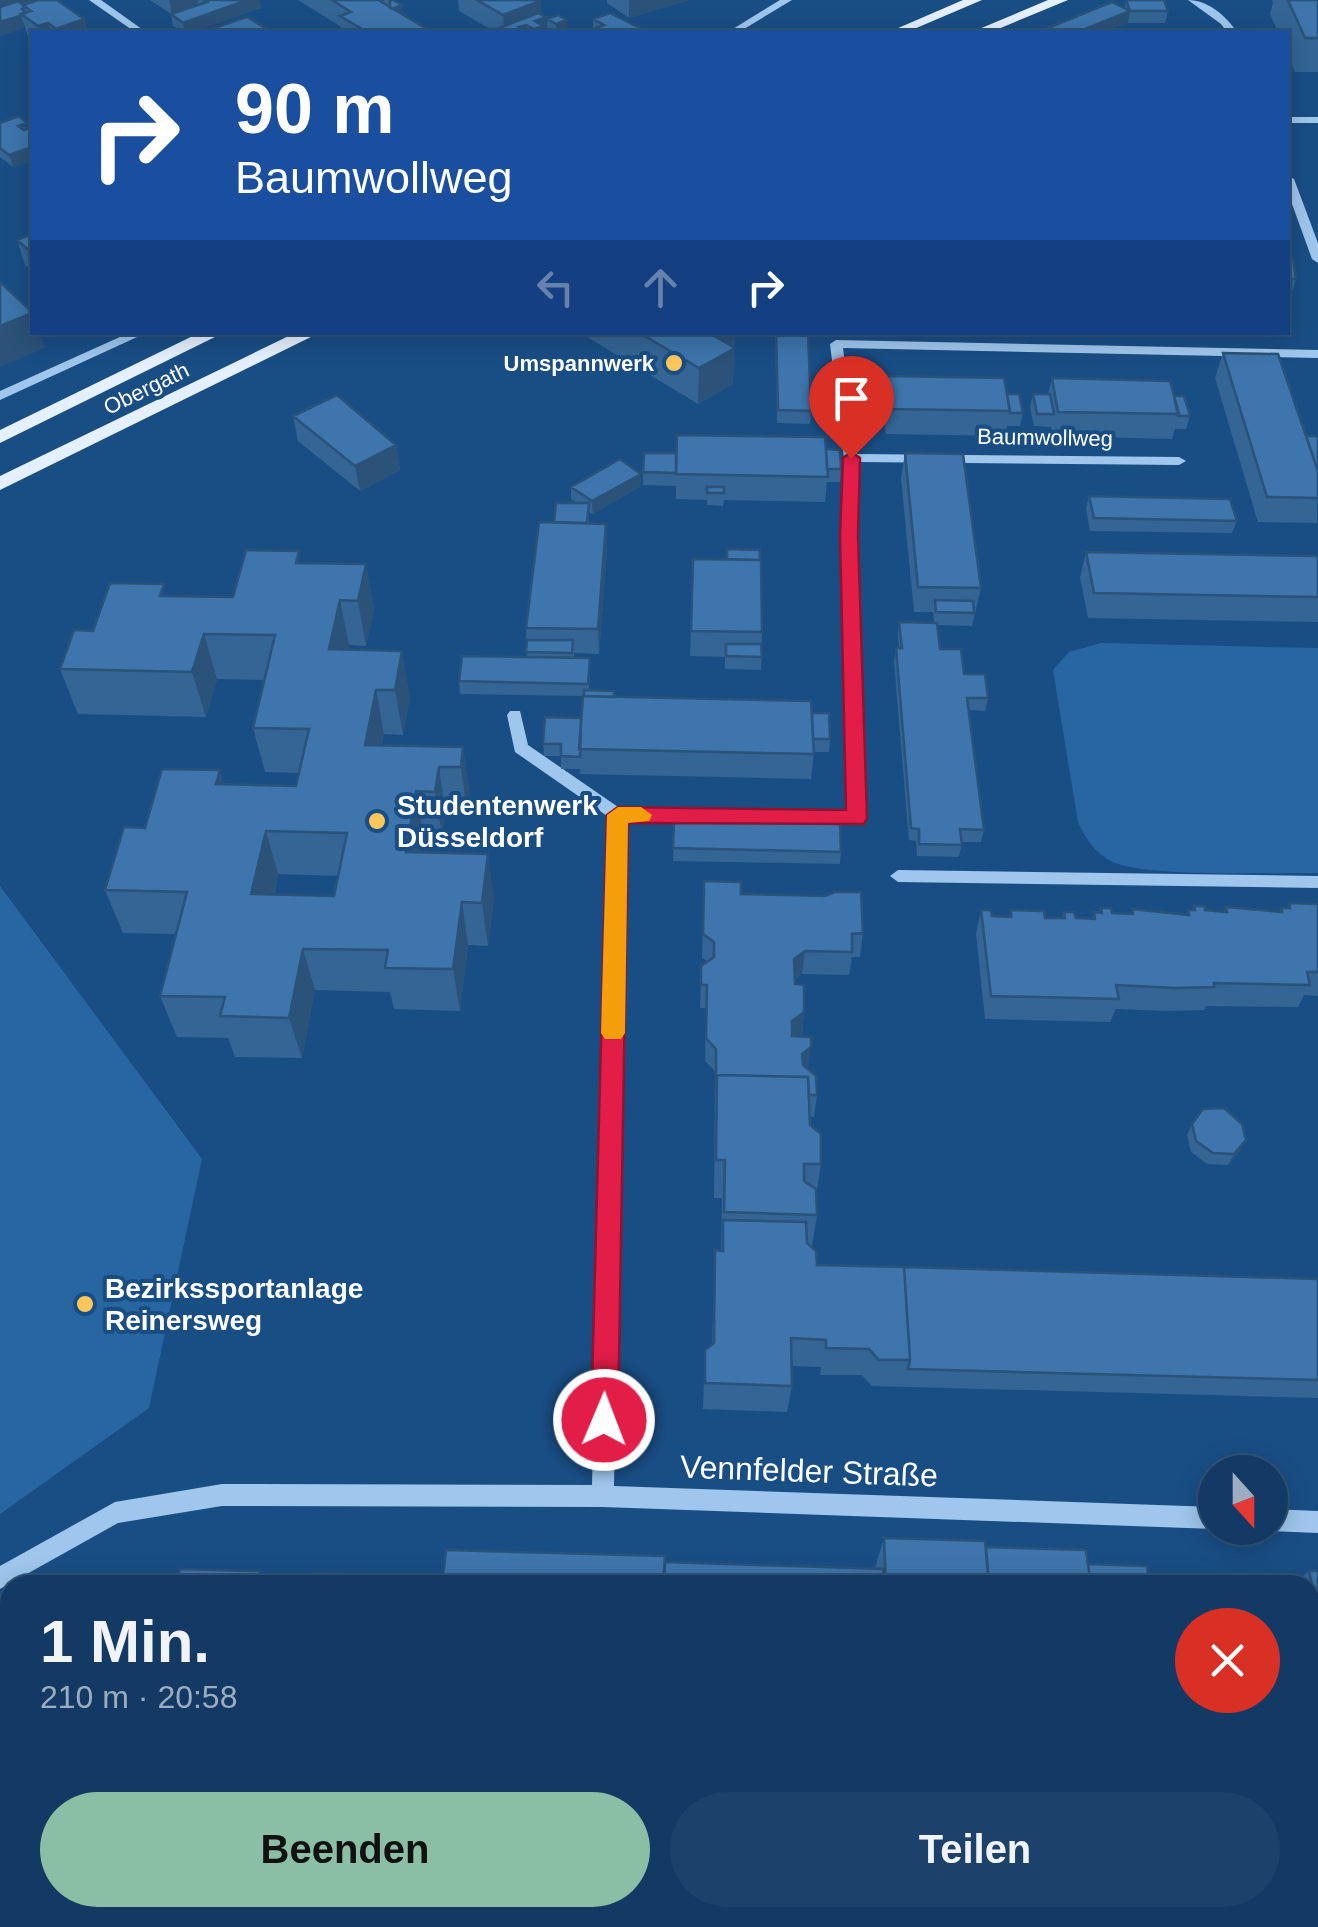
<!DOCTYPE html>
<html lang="de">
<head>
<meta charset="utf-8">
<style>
  :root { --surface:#133a64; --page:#1c416a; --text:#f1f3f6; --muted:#9dadbf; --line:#325478; --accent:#8abfa5 }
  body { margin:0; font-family:Helvetica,sans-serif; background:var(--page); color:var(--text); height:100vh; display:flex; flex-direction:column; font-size:38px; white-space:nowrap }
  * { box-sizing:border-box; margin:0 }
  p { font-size:32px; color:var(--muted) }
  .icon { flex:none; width:55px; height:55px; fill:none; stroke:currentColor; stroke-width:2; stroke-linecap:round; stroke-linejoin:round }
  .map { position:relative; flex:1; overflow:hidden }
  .sheet { position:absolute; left:0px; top:1575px; width:1320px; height:352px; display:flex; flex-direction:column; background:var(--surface); border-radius:30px 30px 0 0; box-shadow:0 5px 25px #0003,0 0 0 2px var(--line) }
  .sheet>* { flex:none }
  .hud { position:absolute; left:30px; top:30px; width:1260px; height:305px; border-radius:0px; box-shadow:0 5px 25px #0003,0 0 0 2px var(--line); background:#1a4fa0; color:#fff; overflow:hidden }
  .needle { width:65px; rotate:159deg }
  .controls { position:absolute; left:1198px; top:1455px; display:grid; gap:20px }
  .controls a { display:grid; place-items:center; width:90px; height:90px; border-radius:50%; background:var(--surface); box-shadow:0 5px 25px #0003,0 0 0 2px var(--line); font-size:50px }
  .pin { position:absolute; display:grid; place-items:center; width:85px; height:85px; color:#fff; margin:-102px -42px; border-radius:50% 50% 50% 0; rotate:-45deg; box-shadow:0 0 10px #0007 }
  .pin .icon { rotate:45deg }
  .me { position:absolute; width:110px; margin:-55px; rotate:1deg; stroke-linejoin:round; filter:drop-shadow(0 0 8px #0008) }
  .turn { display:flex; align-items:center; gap:35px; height:210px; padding:0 40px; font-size:45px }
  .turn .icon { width:130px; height:130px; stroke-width:2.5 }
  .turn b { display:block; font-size:70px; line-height:85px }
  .lanes { display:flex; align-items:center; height:95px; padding:0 40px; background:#0003; justify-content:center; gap:50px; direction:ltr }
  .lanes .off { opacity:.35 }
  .round { display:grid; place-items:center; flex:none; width:105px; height:105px; border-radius:52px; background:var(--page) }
  .summary { display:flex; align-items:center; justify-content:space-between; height:170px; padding:0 40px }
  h1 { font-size:60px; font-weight:700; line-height:75px }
  .button { display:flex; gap:20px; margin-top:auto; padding:20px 40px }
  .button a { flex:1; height:115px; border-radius:60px; background:var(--accent); color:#111; font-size:40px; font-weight:700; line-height:115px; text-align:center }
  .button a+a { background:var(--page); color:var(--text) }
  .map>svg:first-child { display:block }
  .green { fill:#2866a2 }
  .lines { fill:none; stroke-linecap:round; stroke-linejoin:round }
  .minor { fill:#9fc6ec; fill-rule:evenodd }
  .major { fill:#e4f0ff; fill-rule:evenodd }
  .wall { fill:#346594; fill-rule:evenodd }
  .shaded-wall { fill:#2b5278 }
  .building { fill:#3d75ac; stroke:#2b5278; stroke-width:2.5; fill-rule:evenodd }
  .route { fill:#e11d48; stroke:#92132f; stroke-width:2.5 }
  .slow { fill:#f59e0b }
  .poi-dot { fill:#ffc65a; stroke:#194e85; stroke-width:4 }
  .labels { text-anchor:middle; stroke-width:8; stroke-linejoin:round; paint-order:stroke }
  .far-poi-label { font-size:22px; font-weight:bold; fill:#fff; stroke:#194e85; text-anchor:end }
  .far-street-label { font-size:22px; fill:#fff; stroke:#194e85 }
  .poi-label { font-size:28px; font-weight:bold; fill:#fff; stroke:#194e85; text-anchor:start }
  .near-street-label { font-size:32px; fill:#fff; stroke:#194e85 }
</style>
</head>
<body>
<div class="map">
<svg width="1318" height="1927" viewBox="0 0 1318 1927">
  <rect width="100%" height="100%" fill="#194e85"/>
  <path class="green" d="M1101,643L1318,648V873C1274,872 1148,878 1113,862C1095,854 1086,839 1078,822L1053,670L1069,652Z
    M0,886L202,1159L149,1408L0,1514Z"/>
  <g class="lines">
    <path class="minor" d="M89,0H101L146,32H135Z
      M780,0H792L739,32H728Z
      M1188,0C1208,0 1226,16 1237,32H1227L1221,24Z
      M1288,117H1318V123H1288Z
      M1288,176L1294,179L1318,243V263L1312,259L1288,193Z
      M131,332H148L0,400V391Z
      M836,340L1318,350V358L843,348L857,454L1179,457L1186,461L1179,465L858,462L856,535L865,818L863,822L626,821L614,1486L1215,1507V1528H1219L1215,1529L603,1507L222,1506L118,1523L0,1589V1566L115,1502L222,1484L592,1485L610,818L515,752L507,715L510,711H520L528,745L621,809L849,812L842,535L844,458L830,344Z
      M898,870L1318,876V888L898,882L890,876Z
      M1270,1509L1318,1511V1533L1270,1531L1262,1528H1270Z
      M534,1918H562L558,1927H529Z
      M733,1918H768L773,1927H737Z"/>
    <path class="major" d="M963,0H982L907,32H889Z
      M1048,0H1068L991,32H972Z
      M201,332H225L0,443V430Z
      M297,332H321L0,490V476Z"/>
  </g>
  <path class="wall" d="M0,0L84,19L88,32H32V41L28,37L25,27L0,36Z
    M150,0H259L261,8L191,32H183L173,26L171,14Z
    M298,0H393L403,15L432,32H342L341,27Z
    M458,0H539L540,1L541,15L546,17V29L543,30V32H495L459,11Z
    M607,0H689L629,18L607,3Z
    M1126,0L1168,11L1165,23H1128L1125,8Z
    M1272,0H1318V72H1295L1288,54V32H1278L1270,14L1273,3Z
    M547,19L568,32H551L547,31Z
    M593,19L648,32L593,30Z
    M0,123L29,128L32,127V161L13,167L0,157Z
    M32,234V271L25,265L17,240Z
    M1288,255L1296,279L1288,305Z
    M579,332H734L733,384L698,404Z
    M775,332H808L811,411L810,424L777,423Z
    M1223,353L1306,436L1318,438L1317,523L1258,522L1215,378Z
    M886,376L1007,394L1023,413L1020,426H1007L1005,436L886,434L884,419L868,420L866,401L868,388H884Z
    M1052,378L1174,396L1190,416L1186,429H1175L1172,439L1053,436L1051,427L1034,426L1030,407L1033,394H1048Z
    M293,416L396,445L400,470L360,491L298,441Z
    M826,449L841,469L840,482H827L825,502L724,500L723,506L707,505V500L676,499V486L643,485V472L676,453Z
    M905,453L981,588L972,626L937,625L940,649L988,698L985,711L969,710L984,830L981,842H962L959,857L917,856L916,841L909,840L894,661L896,648H899L898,635L899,622L934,623L933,612H914L901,478Z
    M641,474V486L593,514L589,512V523L606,524L607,549L599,654L574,653V658L590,671L589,690L614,697L812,713L830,739L829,752H814L811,779L580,774V769H561V756H544L543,744L581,718L583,696L460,694L459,681L527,657L526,628L554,522L577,503L571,499V487Z
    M1089,496L1237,521L1232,533L1090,531L1086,509Z
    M1086,552L1318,556V622L1088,618L1080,577Z
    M693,559L760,560L762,632L761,670L725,669V657L690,656Z
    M301,563L366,564L374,609L366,646L349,645L348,650L410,696L403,735L384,734L382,745L463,747L469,791L467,811H445L442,835L423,834L421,852L494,897L488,946L468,945L460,1011L394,1009L390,992L315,990L302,1058L235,1057L228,1038L177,1037L160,996L176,934L123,933L105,890L145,828L224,785L296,786L299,773L265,772L253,728L264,680L217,679L206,717L78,714L60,669L93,631L168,596L233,597ZM278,874L338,876L334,896L274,895Z
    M674,821L841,852L840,864L673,861Z
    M704,881L863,933L860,957H852L849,975L802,974L795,979L804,1012L802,1034L798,1037L817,1095L814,1117H810V1125L821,1164L816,1197L817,1215L812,1247L817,1265L1318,1279V1398L872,1386L862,1375H820L821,1367L791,1366L792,1386L787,1412L703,1409L705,1350L712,1344L715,1250L721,1251L722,1198H714L715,1071L705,1061L706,1008H700L701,966L707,961L702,958Z
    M1289,903L1318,904V996L1304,995L1298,1007L1206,1006L1204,1010L1166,1011L1116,1009L1110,1022L985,1019L976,934L981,910L992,916L1009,917L1011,910L1045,918H1062L1064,912L1076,918L1092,919L1094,912L1099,913L1101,908L1112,913L1131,914L1132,909L1186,915L1188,910H1193L1194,906L1205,910L1224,911L1226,907L1279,912L1281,908H1287Z
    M1192,1124L1240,1151L1228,1165L1207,1164L1191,1152L1187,1135Z
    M884,1538L986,1547L1088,1564L1150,1585H122L265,1579L312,1581L442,1583L665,1562L875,1568Z
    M1309,1571H1318V1654L1310,1618V1585H1303L1301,1578Z
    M847,1918H909L905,1923L895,1927L847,1926Z
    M946,1918H1011L1012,1927H947Z
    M1113,1918H1310L1318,1927H1114Z"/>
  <path class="shaded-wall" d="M0,0H36L0,15Z
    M169,0H198L199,6L172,15Z
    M247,0H259L261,8L191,32H185L183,23Z
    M629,0H689L629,18Z
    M540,1L541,19L546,17V29L543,30V32H534V29L526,25L527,32H509L504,31L503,15Z
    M402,5L403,17L391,9Z
    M1130,11L1128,23L1104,32H1078Z
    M21,16L25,27L0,36V22Z
    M84,19L88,32H57L56,29Z
    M567,20L568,32H557L556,24Z
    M48,23L51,32H40L38,26Z
    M32,147V161L13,167L9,155Z
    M32,313V332H40L45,348L0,367V326Z
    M713,332H734L733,349L735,348L733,384L698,404L699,368L711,334Z
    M396,445L400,470L360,491L355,466Z
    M641,474V486L593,514L592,501Z
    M606,524L607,549L599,654L598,629Z
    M366,564L374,609L366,646L358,601Z
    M340,600L349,645L338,694L329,649Z
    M204,634L217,679L206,717L192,672Z
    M402,651L410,696L403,735L395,690Z
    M376,690L384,734L374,789L365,745Z
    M463,747L469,791L467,811L461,767Z
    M439,767L445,811L442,835L435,792Z
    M220,770L233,813L216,784Z
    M416,791L423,834L414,895L406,852Z
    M266,831L278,874L264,937L251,894Z
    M488,854L494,897L488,946L482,903Z
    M462,902L468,945L460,1011L453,969Z
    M303,949L315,990L302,1058L289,1018Z
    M805,951L802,974L792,982L794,959Z
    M804,1012L802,1034L789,1044L792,1021Z
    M811,1047L808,1069L800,1076L802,1054Z
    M1246,1140L1240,1151L1228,1165L1234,1154Z
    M0,1705L10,1720V1740L0,1724Z
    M167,1918H173L184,1927H177Z
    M445,1918H460L454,1927H439Z"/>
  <path class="building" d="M38,0H57L84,19L56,29L48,23L38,26L21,14L31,11L23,5Z
    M203,0H247L183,23L171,14L207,2Z
    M332,0H384L380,1L432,32H367L340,16L351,12Z
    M390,0H393L402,5L392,9L390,8Z
    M477,0H539L540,1L503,15Z
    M1126,0H1164L1168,11H1130Z
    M1288,0H1318V38H1305Z
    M18,1L23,5L24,8L22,9L25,12L21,14L23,15L0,22V7Z
    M1112,2L1130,11L1078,32H1038Z
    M538,13L546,17L535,21L543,26L534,29L526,25L519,27L525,31L522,32H509L497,29Z
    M610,13L648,32H586L604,25L593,19Z
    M558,15L567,20L556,24L547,19Z
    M247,17L272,32H220L214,28Z
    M19,116L27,123L18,126L24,130L32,127V147L9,155L0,148V123Z
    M32,234V253L17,240Z
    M1288,255L1289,258H1293L1296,279H1288Z
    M0,282L32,312V313L0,326Z
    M638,332H713L711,334L735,348L699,368Z
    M776,332H808L811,411L778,410Z
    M1223,353L1278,354L1318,471V498L1267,497Z
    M886,376L1004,378L1010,411L889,409Z
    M1052,378L1170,381L1179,414L1058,412Z
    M868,388H884L886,407H869Z
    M1007,394H1019L1023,413H1010Z
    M1033,394H1050L1054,414H1037Z
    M337,395L396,445L355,466L293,416Z
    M1174,396H1184L1190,416H1178Z
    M677,435L825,437L828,477L676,474Z
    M1306,436H1317L1318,438V471Z
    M826,449L840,450L841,469H827Z
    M644,453H676V473L643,472Z
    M905,453L963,454L981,588L918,587Z
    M620,459L641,474L592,501L571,487Z
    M707,487H724V493H707Z
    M1089,496L1230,499L1237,521L1094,518Z
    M556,503H589L587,523L554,522Z
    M539,522L606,524L598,629L526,628Z
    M727,549L760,550V560L727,559Z
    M246,550L299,551L296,563L366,564L358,601L340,600L329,649L402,651L395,690H376L365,745L463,747L461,767H439L435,792L416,791L406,852L488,854L482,903L462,902L453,969L385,968L388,950L303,949L289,1018L220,1016L225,997L160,996L187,892L105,890L124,827L145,828L162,769L220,770L216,784L296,786L309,729L253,728L275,635L204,634L192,672L60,669L74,630L93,631L110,583L164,584L160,596L233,597ZM266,831L347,833L334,896L251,894Z
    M1086,552L1318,556V597L1094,593Z
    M693,559L761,560L762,632L691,631Z
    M935,600L973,601L974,613L936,612Z
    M899,622L937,623L940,649H961L964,674H985L988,698H967L984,830L960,829L962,845L919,844V829L911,828L896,648H902Z
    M527,640H573L572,653L526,652Z
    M726,644H761L762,657L726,656Z
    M462,656L590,658L588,684L459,681Z
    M584,690L614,691V697L584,696Z
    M583,696L811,701L814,754L579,749Z
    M812,713H829L830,739H813Z
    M545,717L581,718L580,757L561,756V744H543Z
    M674,821L840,824L841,852L673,848Z
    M704,881L741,882V894L825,896L835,892H861L863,933L852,934V952L805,951L794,959L795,984L804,985V1012L792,1021V1036L811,1037V1047L802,1054L803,1065L816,1076L817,1095H809L808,1077L717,1075L716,1092V1049L706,1038L707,985H701V966L714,957V942L703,934Z
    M1289,903L1318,904V972H1307L1310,985L1214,983V987L1176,988L1116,985L1119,999L991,996L981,910H991L992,916L1011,917V910L1044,911L1045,918H1065L1064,912H1074L1076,918L1095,919L1094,912L1102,913L1101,908H1111L1112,913L1133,914L1132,909L1189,915L1188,910H1195L1194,906H1205V910L1227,912L1226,907L1282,912L1281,908H1290Z
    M717,1075L808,1077L810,1125L821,1134V1164H804V1181L816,1189L817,1215L724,1212L725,1160H716Z
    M1224,1108L1242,1124L1246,1140L1234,1154L1213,1153L1196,1141L1192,1124L1203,1109Z
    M723,1220L806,1222L807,1243L816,1251L817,1265L904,1267L910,1360H879L869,1349L826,1348V1340L791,1338L792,1386L705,1383V1350L714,1343L715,1250L723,1251Z
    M904,1267L1318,1279V1380L908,1369L910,1360Z
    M884,1538L985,1541L989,1585H886Z
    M986,1547L1086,1550L1091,1585H989Z
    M446,1550L665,1556L663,1585H442Z
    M665,1562L883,1569L884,1585H664Z
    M1088,1564L1147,1566L1150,1585H1091Z
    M180,1569L260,1571L258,1579L312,1581L314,1573L371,1575L370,1581L442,1583V1585H122L124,1575L178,1577Z
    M1309,1571H1318V1610Z
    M0,1724L10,1740V1918H167L177,1927H0Z
    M1310,1847H1318V1927H1133L1132,1918H1310Z
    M311,1918H445L439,1927H304Z
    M563,1918H612L624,1927H557Z
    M612,1918H708L721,1927H624Z
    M850,1918H909L908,1920L894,1924L850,1922Z
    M954,1918H1011L1012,1927H955Z"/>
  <path class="route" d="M851,452L860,458L858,535L867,818L864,824L628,823L618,1420L614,1430L604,1434L595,1430L591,1420L607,815L618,807L846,810L840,535L843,458Z"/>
  <path class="slow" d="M618,807H641L652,815L649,821L628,823L625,1033L621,1039H605L601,1033L607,815Z"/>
  <g class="poi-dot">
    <circle cx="674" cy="363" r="10"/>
    <circle cx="377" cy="821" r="10"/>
    <circle cx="85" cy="1304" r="10"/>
  </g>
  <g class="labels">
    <g class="far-poi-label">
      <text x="654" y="371">Umspannwerk</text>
    </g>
    <g class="far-street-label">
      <text transform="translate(146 388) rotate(-26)" y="8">Obergath</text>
      <text transform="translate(1045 437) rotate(1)" y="8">Baumwollweg</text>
    </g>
    <g class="poi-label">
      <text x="397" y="815">Studentenwerk<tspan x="397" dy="32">Düsseldorf</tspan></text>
      <text x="105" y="1298">Bezirkssportanlage<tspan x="105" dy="32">Reinersweg</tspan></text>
    </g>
    <g class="near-street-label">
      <text transform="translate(809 1471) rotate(2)" y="11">Vennfelder Straße</text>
    </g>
  </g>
</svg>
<div class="controls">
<a><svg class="needle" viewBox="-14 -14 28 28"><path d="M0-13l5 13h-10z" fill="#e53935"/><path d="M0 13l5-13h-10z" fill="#9dadbf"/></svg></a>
</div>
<div class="pin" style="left:851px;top:458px;background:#d93025"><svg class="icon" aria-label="arrive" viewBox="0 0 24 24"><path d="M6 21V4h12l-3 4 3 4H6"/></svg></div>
<svg class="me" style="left:604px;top:1420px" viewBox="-20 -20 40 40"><circle r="17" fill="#e11d48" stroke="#fff" stroke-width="3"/><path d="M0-11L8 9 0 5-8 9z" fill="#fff"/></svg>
<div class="hud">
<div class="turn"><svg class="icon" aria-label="right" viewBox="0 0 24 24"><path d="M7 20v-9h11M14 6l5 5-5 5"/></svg><div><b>90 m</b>Baumwollweg</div></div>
<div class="lanes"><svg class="icon off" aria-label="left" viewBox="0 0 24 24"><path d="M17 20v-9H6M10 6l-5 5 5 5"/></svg><svg class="icon off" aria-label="ahead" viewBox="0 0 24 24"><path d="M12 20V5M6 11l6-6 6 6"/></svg><svg class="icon" aria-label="right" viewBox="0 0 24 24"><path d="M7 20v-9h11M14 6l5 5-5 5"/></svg></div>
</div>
<section class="sheet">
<div class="summary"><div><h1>1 Min.</h1><p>210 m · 20:58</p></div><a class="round" style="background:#d93025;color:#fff"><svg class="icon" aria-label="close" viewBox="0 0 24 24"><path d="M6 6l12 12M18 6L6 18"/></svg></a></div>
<div class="button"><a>Beenden</a><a>Teilen</a></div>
</section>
</div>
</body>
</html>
